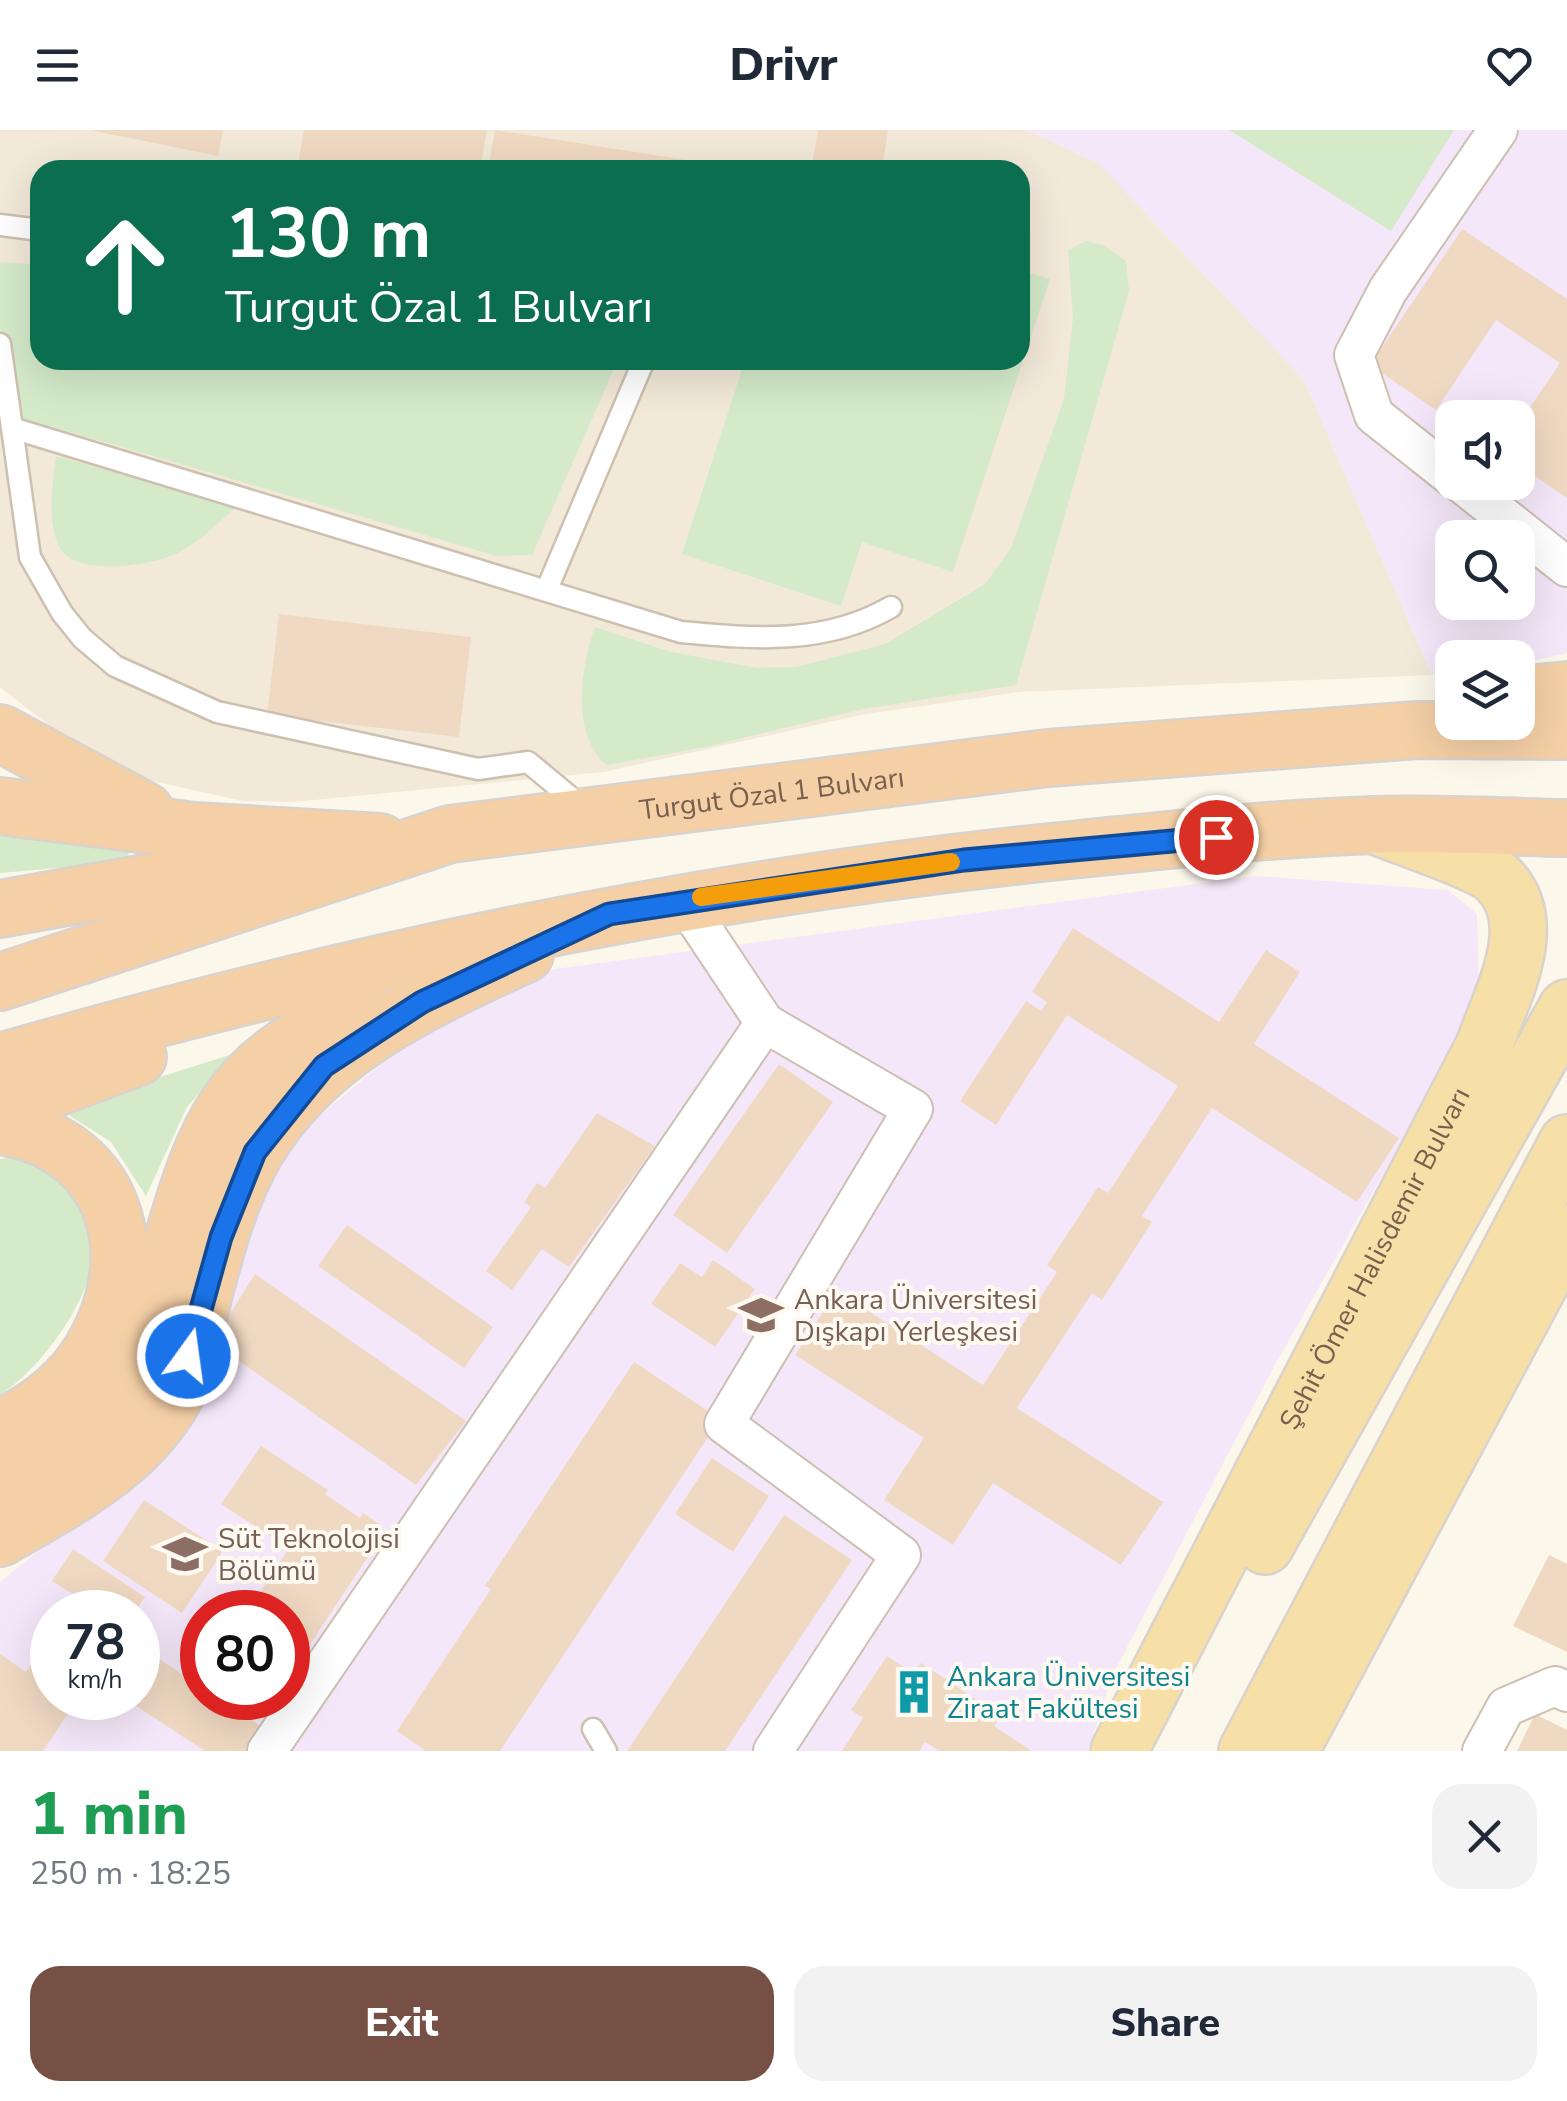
<!DOCTYPE html>
<html lang="en">
<head>
<meta charset="utf-8">
<style>
  :root { --surface:#fff; --page:#f2f2f3; --text:#1f2937; --muted:#747a83; --accent:#765045 }
  body { margin:0; font-family:"Nunito Sans",sans-serif; background:var(--page); color:var(--text); height:100vh; display:flex; flex-direction:column; font-size:38px; white-space:nowrap }
  * { box-sizing:border-box; margin:0 }
  p { font-size:32px; color:var(--muted) }
  .icon { flex:none; width:55px; height:55px; fill:none; stroke:currentColor; stroke-width:2; stroke-linecap:round; stroke-linejoin:round }
  .map { position:relative; height:1621px; overflow:hidden }
  .sheet { display:flex; flex-direction:column; background:var(--surface); flex:1 }
  .sheet>* { flex:none }
  .hud { position:absolute; left:30px; top:30px; width:1000px; height:210px; border-radius:30px; box-shadow:0 10px 40px #0002; background:#0b6e4f; color:#fff; overflow:hidden }
  .tools { position:absolute; left:1435px; top:270px; display:grid; gap:20px }
  .tools a { display:grid; place-items:center; width:100px; height:100px; border-radius:20px; background:var(--surface); box-shadow:0 10px 40px #0002; font-size:50px }
  .speed { position:absolute; left:30px; top:1460px; display:flex; gap:20px; font-size:50px; font-weight:700; text-align:center }
  .speed>* { display:grid; place-content:center; width:130px; height:130px; border-radius:50%; background:var(--surface); box-shadow:0 10px 40px #0002; line-height:1 }
  .speed small { font-size:25px; font-weight:400 }
  .speed .limit { border:15px solid #d22; background:#fff; color:#111 }
  .pin { position:absolute; display:grid; place-items:center; width:85px; height:85px; color:#fff; margin:-42px; border:5px solid #fff; border-radius:50%; box-shadow:0 2px 10px #0007 }
  .me { position:absolute; width:110px; margin:-55px; rotate:14deg; stroke-linejoin:round; filter:drop-shadow(0 0 8px #0008) }
  .turn { display:flex; align-items:center; gap:35px; height:210px; padding:0 30px; font-size:45px }
  .turn .icon { width:130px; height:130px; stroke-width:2.5 }
  .turn b { display:block; font-size:70px; line-height:85px }
  .round { display:grid; place-items:center; flex:none; width:105px; height:105px; border-radius:30px; background:var(--page) }
  .summary { display:flex; align-items:center; justify-content:space-between; height:170px; padding:0 30px }
  h1 { font-size:60px; font-weight:800; line-height:75px; color:#1e9e55 }
  .primary-button { display:flex; gap:20px; margin-top:auto; padding:20px 30px }
  .primary-button a { flex:1; height:115px; border-radius:30px; background:var(--accent); color:#fff; font-size:40px; font-weight:800; line-height:115px; text-align:center }
  .primary-button a+a { background:var(--page); color:var(--text) }
  header { display:flex; justify-content:space-between; align-items:center; height:130px; padding:0 30px; background:var(--surface); font-size:45px; font-weight:800 }
  .map>svg:first-child { display:block }
  .residential { fill:#f3e9d9; fill-rule:evenodd }
  .education { fill:#f4e7f9; fill-rule:evenodd }
  .green { fill:#d4eac9 }
  .building { fill:#f0d9c3 }
  .lines { fill:none; stroke-linecap:round; stroke-linejoin:round }
  .service-casing { stroke:#cec0b0; stroke-width:25 }
  .minor-casing { stroke:#cec0b0; stroke-width:42 }
  .primary-casing { stroke:#d9d2cd; stroke-width:60 }
  .trunk-casing { stroke:#d9d2cd; stroke-width:60 }
  .service { stroke:#fff; stroke-width:20 }
  .minor { stroke:#fff; stroke-width:38 }
  .primary { stroke:#f7e0a7; stroke-width:55 }
  .trunk { stroke:#f5d0a6; stroke-width:55 }
  .route-casing { stroke:#114b97; stroke-width:25 }
  .route { stroke:#1a73e8; stroke-width:18 }
  .slow { stroke:#f59e0b; stroke-width:18 }
  .labels { text-anchor:middle; stroke-width:8; stroke-linejoin:round; paint-order:stroke }
  .street-label { font-size:28px; fill:#77604e; stroke:#fefaf1 }
  .education-label { font-size:28px; fill:#785e54; stroke:#fefaf1; text-anchor:start }
  .culture-label { font-size:28px; fill:#0d838f; stroke:#fefaf1; text-anchor:start }
</style>
</head>
<body>
<header><svg class="icon" aria-label="menu" viewBox="0 0 24 24"><path d="M4 6h16M4 12h16M4 18h16"/></svg>Drivr<svg class="icon" aria-label="heart" viewBox="0 0 24 24"><path d="M12 20l-8-8c-3-5 5-10 8-4 3-6 11-1 8 4z"/></svg></header>
<div class="map">
<svg width="1567" height="1621" viewBox="0 0 1567 1621">
  <rect width="100%" height="100%" fill="#fcf7eb"/>
  <path class="residential" d="M0,0H1027L1098,33L1304,250L1432,545L1020,562L866,584L604,642L294,672L243,671L134,647L96,632L0,557ZM40,40H1020V230H40Z"/>
  <path class="education" d="M1027,0H1567V523L1518,534V528H1452V542L1432,545L1304,250L1098,33ZM1452,288H1518V352H1452ZM1452,408H1518V472H1452Z
    M1256,746L1448,760L1477,784L1479,860L1425,971L1272,1240L1112,1546L1088,1621H0V1452L61,1403L116,1372L189,1289L233,1130L291,1010L412,908L555,839ZM52,1482H138V1568H52ZM202,1482H288V1568H202Z"/>
  <path class="green" d="M1229,0H1454L1391,101Z
    M1086,111L1103,115L1126,131L1129,161L1016,555L863,579L705,617L607,635C570,605 581,537 595,497L671,522L757,538L796,537L885,514L985,454L1011,418L1064,269L1073,188L1068,120Z
    M0,132L40,135V230H618L532,425L497,426L22,288L0,197Z
    M1020,140L1050,149L953,442L862,412L841,476L682,424L745,230H1020Z
    M56,326L237,376C217,394 194,418 168,427C142,436 76,446 60,418C46,393 53,352 56,326Z
    M0,697L129,720L128,732L0,743Z
    M233,924L187,977L146,1066L111,1012L67,984L144,952Z
    M6,1028C38,1031 52,1036 71,1061C77,1069 86,1078 90,1087C113,1145 46,1235 0,1265V1029Z"/>
  <path class="building" d="M90,0H223L218,26Z
    M304,0H487L480,40H297Z
    M495,0L699,32L698,40H488Z
    M818,0H888L882,40H811Z
    M732,31L773,38V40H730Z
    M1462,99L1567,169V368L1518,335V295L1560,233L1496,190L1436,280L1370,235Z
    M279,484L471,507L459,607L267,585Z
    M1073,798L1219,892L1266,820L1300,842L1254,914L1399,1008L1357,1072L1212,978L1142,1086L1152,1092L1102,1170L1092,1163L1017,1278L1163,1372L1121,1435L993,1353L953,1415L884,1370L924,1308L795,1225L837,1161L983,1255L1057,1142L1047,1135L1098,1057L1108,1063L1178,956L1067,885L996,995L960,971L1026,871L1041,881L1047,872L1032,862Z
    M779,934L833,972L727,1123L673,1085Z
    M597,983L655,1016L569,1137L542,1119L512,1160L486,1141L531,1077L524,1072L537,1053L545,1058Z
    M347,1095L493,1197L464,1238L318,1136Z
    M713,1130L755,1159L715,1217L651,1174L680,1133L702,1147Z
    M255,1144L466,1291L416,1355L212,1212Z
    M634,1232L720,1289L500,1621H426L397,1601L491,1459L485,1456Z
    M261,1316L328,1360L325,1364L360,1388L363,1383L381,1395L366,1418L371,1422L288,1548V1482H247L289,1418L221,1374Z
    M712,1328L769,1366L733,1422L675,1384Z
    M144,1370L223,1421L182,1483L103,1431Z
    M784,1385L852,1430L725,1621H627Z
    M73,1419L145,1467L135,1482H66L76,1466L52,1451Z
    M1549,1425L1567,1434V1522L1513,1496Z
    M52,1502V1568H78L43,1621H0V1524L26,1542Z
    M887,1526L914,1544L921,1533L1001,1586L994,1596L1032,1621H940L925,1612L919,1621H842L863,1588L851,1580Z
    M159,1529L199,1555L202,1550V1568H267L252,1590L261,1597L245,1621H205L130,1572Z
    M1535,1584L1567,1600V1621H1517Z"/>
  <g class="lines">
    <g class="service-casing">
      <path id="service" d="M0,95L40,100
        M0,214L12,298L681,502C755,509 825,515 891,477
        M12,298L30,427L62,483L82,508L115,536L217,582L478,639L528,632L581,676
        M547,459L644,230
        M593,1599L606,1621"/>
    </g>
    <g class="minor-casing">
      <path id="minor" d="M1452,347L1374,285L1354,225L1388,160L1498,0
        M1460,352L1567,437
        M683,770L765,893L913,979L724,1294L901,1425L773,1621
        M267,1621L765,893
        M1482,1621L1506,1577L1555,1556L1567,1562"/>
    </g>
    <g class="primary-casing">
      <g id="primary">
        <path d="M1265,1416L1567,878"/>
        <path id="s1" d="M1119,1621L1484,916C1501,866 1544,793 1497,748C1480,732 1400,706 1374,695"/>
        <path d="M1247,1621L1567,1013"/>
        <path d="M1290,1621L1567,1103"/>
      </g>
    </g>
    <g class="trunk-casing">
      <g id="trunk">
        <path d="M1518,565L1567,560"/>
        <path d="M0,603L145,681"/>
        <path d="M0,676L194,701L380,712"/>
        <path d="M0,779L279,729"/>
        <path id="s2" d="M0,852L450,704L1048,628L1417,600L1567,601"/>
        <path d="M0,932C354,830 714,755 1080,719C1178,709 1277,698 1375,695C1439,693 1503,697 1567,698"/>
        <path d="M0,979L138,927"/>
        <path d="M0,996C124,1015 150,1138 84,1232C63,1262 32,1282 0,1299"/>
        <path d="M0,1349C41,1324 93,1299 119,1257C135,1231 143,1201 153,1172C201,1030 201,940 361,879"/>
        <path d="M0,1408C69,1368 147,1329 181,1253C189,1235 191,1213 196,1194C211,1137 225,1074 255,1022C316,919 420,873 525,824"/>
      </g>
    </g>
    <use href="#service" class="service"/>
    <use href="#minor" class="minor"/>
    <use href="#primary" class="primary"/>
    <use href="#trunk" class="trunk"/>
  </g>
  <g class="lines">
    <g class="route-casing">
      <path id="route" d="M188,1226L221,1107L255,1022L324,936L422,872L609,784L964,730L1216,707"/>
    </g>
    <use href="#route" class="route"/>
    <path class="slow" d="M701,767L951,732"/>
  </g>
  <defs>
    <g id="university-bare" transform="scale(3.45)"><path d="M0-5L7-2L0 1L-7-2ZM-4 1L0 2.5L4 1V4Q0 6-4 4Z" fill="#8d6e63" stroke="#fefaf1" stroke-width="2.5" paint-order="stroke"/></g>
    <g id="building-bare" transform="scale(3.45)"><path d="M-4-6H4V6H1V3H-1V6H-4ZM-2.5-4.3h1.7v1.8h-1.7ZM.8-4.3h1.7v1.8H.8ZM-2.5-1h1.7V.8h-1.7ZM.8-1h1.7V.8H.8Z" fill="#0f9aa8" stroke="#fefaf1" stroke-width="2.5" paint-order="stroke"/></g>
  </defs>
  <g fill-rule="evenodd">
    <use href="#university-bare" x="761" y="1185"/>
    <use href="#university-bare" x="185" y="1424"/>
    <use href="#building-bare" x="914" y="1562"/>
  </g>
  <g class="labels">
    <g class="street-label">
      <text dy="10" stroke="none"><textPath href="#s2" startOffset="798">Turgut Özal 1 Bulvarı</textPath></text>
      <text dy="10" stroke="none"><textPath href="#s1" startOffset="555">Şehit Ömer Halisdemir Bulvarı</textPath></text>
    </g>
    <g class="education-label">
      <text x="794" y="1179">Ankara Üniversitesi<tspan x="794" dy="32">Dışkapı Yerleşkesi</tspan></text>
      <text x="218" y="1418">Süt Teknolojisi<tspan x="218" dy="32">Bölümü</tspan></text>
    </g>
    <g class="culture-label">
      <text x="947" y="1556">Ankara Üniversitesi<tspan x="947" dy="32">Ziraat Fakültesi</tspan></text>
    </g>
  </g>
</svg>
<div class="tools">
<a><svg class="icon" aria-label="sound" viewBox="0 0 24 24"><path d="M4 9h4l5-4v14l-5-4H4zM17 9q2 3 0 6"/></svg></a>
<a><svg class="icon" aria-label="search" viewBox="0 0 24 24"><circle cx="10" cy="10" r="6"/><path d="M15 15l6 6"/></svg></a>
<a><svg class="icon" aria-label="layers" viewBox="0 0 24 24"><path d="M12 4l9 5-9 5-9-5zM3 14l9 5 9-5"/></svg></a>
</div>
<div class="speed"><div>78<small>km/h</small></div><div class="limit">80</div></div>
<div class="pin" style="left:1216px;top:707px;background:#d93025"><svg class="icon" aria-label="arrive" viewBox="0 0 24 24"><path d="M6 21V4h12l-3 4 3 4H6"/></svg></div>
<svg class="me" style="left:188px;top:1226px" viewBox="-20 -20 40 40"><circle r="17" fill="#1a73e8" stroke="#fff" stroke-width="3"/><path d="M0-11L8 9 0 5-8 9z" fill="#fff"/></svg>
<div class="hud">
<div class="turn"><svg class="icon" aria-label="ahead" viewBox="0 0 24 24"><path d="M12 20V5M6 11l6-6 6 6"/></svg><div><b>130 m</b>Turgut Özal 1 Bulvarı</div></div>
</div>
</div>
<section class="sheet">
<div class="summary"><div><h1>1 min</h1><p>250 m · 18:25</p></div><a class="round"><svg class="icon" aria-label="close" viewBox="0 0 24 24"><path d="M6 6l12 12M18 6L6 18"/></svg></a></div>
<div class="primary-button"><a>Exit</a><a>Share</a></div>
</section>
</body>
</html>
